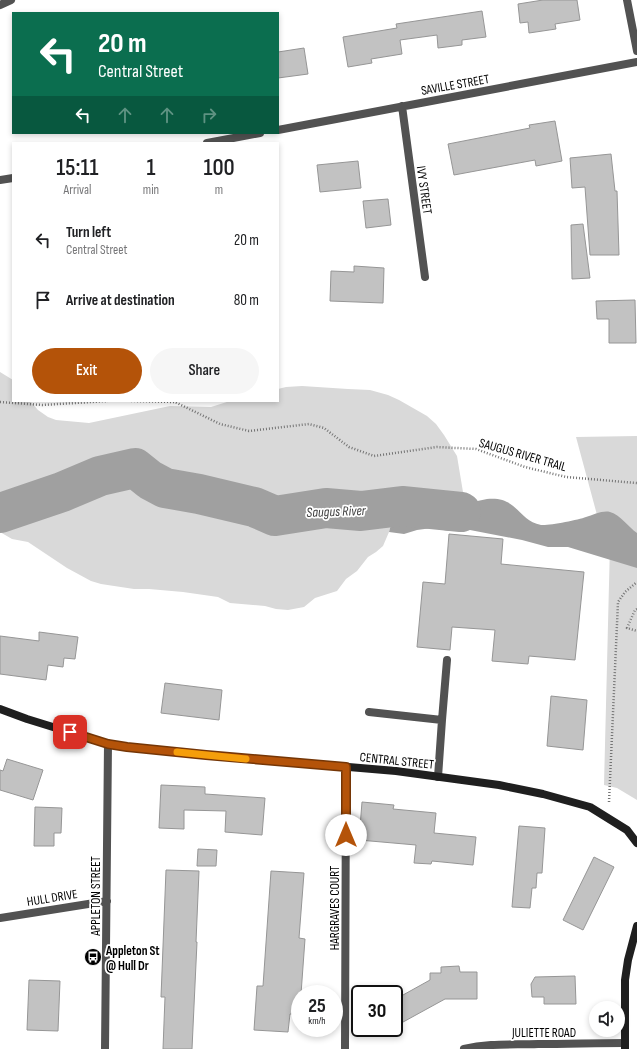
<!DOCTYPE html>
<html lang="en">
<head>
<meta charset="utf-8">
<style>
  :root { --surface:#fff; --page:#f6f6f6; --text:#202124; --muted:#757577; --accent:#b45309 }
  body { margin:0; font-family:"Sofia Sans Condensed",sans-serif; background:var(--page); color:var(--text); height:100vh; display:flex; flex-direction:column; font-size:15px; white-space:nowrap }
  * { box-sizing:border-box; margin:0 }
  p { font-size:13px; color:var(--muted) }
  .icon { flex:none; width:22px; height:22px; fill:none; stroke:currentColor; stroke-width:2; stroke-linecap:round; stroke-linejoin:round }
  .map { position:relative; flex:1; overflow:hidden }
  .details { position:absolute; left:12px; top:142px; width:267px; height:260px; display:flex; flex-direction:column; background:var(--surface); border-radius:0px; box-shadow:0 2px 6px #0003 }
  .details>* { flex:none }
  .top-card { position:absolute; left:12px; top:12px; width:267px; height:122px; border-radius:0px; box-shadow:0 2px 6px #0003; background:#0b6e4f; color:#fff; overflow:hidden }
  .tools { position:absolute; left:589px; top:1001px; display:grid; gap:8px }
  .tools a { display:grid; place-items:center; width:36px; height:36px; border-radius:50%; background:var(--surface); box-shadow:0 2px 6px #0003; font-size:20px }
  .speed { position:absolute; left:291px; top:985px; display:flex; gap:8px; font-size:20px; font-weight:700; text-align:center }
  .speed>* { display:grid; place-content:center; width:52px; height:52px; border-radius:50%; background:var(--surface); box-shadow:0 2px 6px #0003; line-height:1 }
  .speed small { font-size:10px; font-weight:400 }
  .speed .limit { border:2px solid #111; border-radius:6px; background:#fff; color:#111 }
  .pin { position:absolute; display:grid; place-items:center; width:34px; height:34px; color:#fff; margin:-17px; border-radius:8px; box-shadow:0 2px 6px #0006 }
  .me { position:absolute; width:44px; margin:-22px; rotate:0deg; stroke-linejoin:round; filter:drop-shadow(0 0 3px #0008) }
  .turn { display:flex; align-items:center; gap:14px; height:84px; padding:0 20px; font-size:18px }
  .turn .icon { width:52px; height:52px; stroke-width:2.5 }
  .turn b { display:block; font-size:28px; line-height:34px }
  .lanes { display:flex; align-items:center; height:38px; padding:0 20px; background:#0003; justify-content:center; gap:20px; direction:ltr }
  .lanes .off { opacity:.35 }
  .eta { display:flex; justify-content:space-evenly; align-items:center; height:68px; text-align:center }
  .eta b { font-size:24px; font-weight:600; line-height:28px }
  .cta { display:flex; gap:8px; margin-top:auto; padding:8px 20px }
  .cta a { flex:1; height:46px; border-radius:24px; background:var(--accent); color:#fff; font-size:16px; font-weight:600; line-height:46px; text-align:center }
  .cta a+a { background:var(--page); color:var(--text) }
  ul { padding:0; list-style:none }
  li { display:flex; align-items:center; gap:12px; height:60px; padding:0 20px }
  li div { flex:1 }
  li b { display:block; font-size:15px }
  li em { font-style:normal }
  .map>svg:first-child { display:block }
  .green { fill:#d9d9d9 }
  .water { fill:#a0a0a0 }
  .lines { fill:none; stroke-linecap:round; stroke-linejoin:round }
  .river { stroke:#a0a0a0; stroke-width:40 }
  .building { fill:#c2c2c2; stroke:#969696 }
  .path { stroke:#747474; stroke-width:2.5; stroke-dasharray:1 2; stroke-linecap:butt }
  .lane { stroke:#525252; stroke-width:8 }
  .street { stroke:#525252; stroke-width:8 }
  .secondary { stroke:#1f1f1f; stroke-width:8 }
  .route-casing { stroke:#753606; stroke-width:10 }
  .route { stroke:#b45309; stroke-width:7 }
  .slow { stroke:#f59e0b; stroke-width:7 }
  .labels { text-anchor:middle; stroke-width:3.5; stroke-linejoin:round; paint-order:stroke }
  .street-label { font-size:13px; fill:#000; stroke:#fff }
  .poi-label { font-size:13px; font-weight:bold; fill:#000; stroke:#fff; text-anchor:start }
  .water-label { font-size:14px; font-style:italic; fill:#414141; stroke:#fff }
</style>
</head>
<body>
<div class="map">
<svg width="637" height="1049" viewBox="0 0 637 1049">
  <rect width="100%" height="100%" fill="#fff"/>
  <path class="green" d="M0,372L13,380V401H30L38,410L48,417L56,420L89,423L170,406L211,407L230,401H278V389L286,387L302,386L348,389L370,390L388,395L399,400L427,416L436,424L444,435L457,456L465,504L449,507L433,508L420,506L393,517L389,532L383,546L376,552L368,557L357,571L346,579L337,591L315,598L304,607L288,610L276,609L265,606L230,603L218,597L183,592L149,589H134L101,584L91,581L67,568L28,542L12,539L0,532Z
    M637,436V800L617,788L604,785L610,544L600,526L576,437Z"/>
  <path class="water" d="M487,499C518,496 517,520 541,525C548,526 578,520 586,517C593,515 603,510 610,512C621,515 628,527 637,533V568L568,547H548L522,540L470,530L449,531L432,528L417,530L404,534L389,532L393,517L406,506L433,508L449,507Z"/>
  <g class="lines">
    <path class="river" d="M0,513L62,492L100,476L135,468L150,480L165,488L199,494L254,507L275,516L326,508L361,511L402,506L461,512"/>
  </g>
  <path class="building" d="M543,0H577L580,20L555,24L556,29L529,33L528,22L520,23L518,4Z
    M482,11L486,37L462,40V45L438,48L437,35L400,40L402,54L371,59L372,63L348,67L343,37L397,28L396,24Z
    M304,48L308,74L278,78V52Z
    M555,121L562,161L536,166L535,160L454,175L448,144L530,128L529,125Z
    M611,154L615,191H617L619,255H590L585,187L572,188L570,158Z
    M358,161L361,188L320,192L317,165Z
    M388,199L391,225L366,228L363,201Z
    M583,224L590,278L572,279L571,225Z
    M354,266L384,268L383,303L330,301L331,271L354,272Z
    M635,300L636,343H609V319H597L596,301Z
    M449,534L503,539L501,564L584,572L575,660L529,656L528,664L492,661L495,630L452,627L450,650L417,647L423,582L445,584Z
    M39,632L78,637L75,659L64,658L63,667L48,665L46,680L0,674V636L39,641Z
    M165,683L222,690L219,720L161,713Z
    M551,696L587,700L583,750L547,746Z
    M7,759L43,770L33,800L0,790V770L3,771Z
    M161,785L205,787V794L265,798L262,835L225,832L226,811L184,810V829L159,828Z
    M362,802L394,805L393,809L436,813L434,833L476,837L473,865L432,861L431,864L414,863L416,845L359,840Z
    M35,807L62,808L61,833H54V846H34Z
    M519,826L545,828L542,873H537L536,888H532L530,908L512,907Z
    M198,849L217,850L216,866H197Z
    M594,857L614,867L583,930L563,920Z
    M166,870L199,871L196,942H197L192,1049H163L165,997H161Z
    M271,871L304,873L299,938L305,939L301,994H300V1014H290L288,1032L254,1030L257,986H263Z
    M459,966L460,972H477V999H445L394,1027V1000L430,980V973H441V967Z
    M575,976L576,1004H544V997H532L531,984L535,977Z
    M29,980L60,981L58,1031L27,1030Z"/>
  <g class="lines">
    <path class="path" d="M131,401L175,402L220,424L249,431L309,424L324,428L349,447L374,456L437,447L476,449L525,467L566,477L637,483
      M0,402L42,405L108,401
      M637,609L635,610L627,628L637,631
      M609,802L618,602L625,592L637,582"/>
    <path class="lane" d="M369,712L442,720L438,777
      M442,720L447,660"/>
    <path class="street" d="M627,0L637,51
      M0,5L11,0
      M402,106L425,277
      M278,130L637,62
      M207,143L260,133
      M0,180L13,178
      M0,918L107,901
      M105,1049L108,744
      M345,1049L346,767
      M464,1049C489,1043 513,1045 538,1044C567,1044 596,1043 625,1043"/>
    <path class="secondary" d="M0,709L27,719L108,744L127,747L206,755L396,771L499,785L543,794L590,807L627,830L637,843
      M625,1049V980L628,960L637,926"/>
  </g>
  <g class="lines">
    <g class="route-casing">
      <path id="route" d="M70,732L108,744L127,747L206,755L346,767V835"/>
    </g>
    <use href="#route" class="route"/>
    <path class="slow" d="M177,752L246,759"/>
  </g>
  <defs>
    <g id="bus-disc" transform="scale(0.9)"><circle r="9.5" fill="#000" stroke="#fff"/><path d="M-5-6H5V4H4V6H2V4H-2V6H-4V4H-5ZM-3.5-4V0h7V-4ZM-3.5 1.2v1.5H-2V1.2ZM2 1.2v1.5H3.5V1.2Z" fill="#fff"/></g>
  </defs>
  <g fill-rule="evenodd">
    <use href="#bus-disc" x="93" y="957"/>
  </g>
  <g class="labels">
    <g class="street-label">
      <text transform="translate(455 84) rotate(-10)" y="5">SAVILLE STREET</text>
      <text transform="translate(425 190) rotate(82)" y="5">IVY STREET</text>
      <text transform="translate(523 454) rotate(16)" y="5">SAUGUS RIVER TRAIL</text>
      <text transform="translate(397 760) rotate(6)" y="5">CENTRAL STREET</text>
      <text transform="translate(95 896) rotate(-90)" y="5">APPLETON STREET</text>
      <text transform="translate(52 897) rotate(-9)" y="5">HULL DRIVE</text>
      <text transform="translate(334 908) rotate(-90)" y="5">HARGRAVES COURT</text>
      <text x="544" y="1037">JULIETTE ROAD</text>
    </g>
    <g class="poi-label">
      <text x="106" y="955">Appleton St<tspan x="106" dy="15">@ Hull Dr</tspan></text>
    </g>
    <g class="water-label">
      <text transform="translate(336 511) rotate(-2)" y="5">Saugus River</text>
    </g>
  </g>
</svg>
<div class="tools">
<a><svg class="icon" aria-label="sound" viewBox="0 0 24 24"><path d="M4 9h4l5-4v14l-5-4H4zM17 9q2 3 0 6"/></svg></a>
</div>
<div class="speed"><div>25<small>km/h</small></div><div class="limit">30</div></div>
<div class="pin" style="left:70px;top:732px;background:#d93025"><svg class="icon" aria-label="arrive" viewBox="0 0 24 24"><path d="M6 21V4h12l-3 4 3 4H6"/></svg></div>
<svg class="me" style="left:346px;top:835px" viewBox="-20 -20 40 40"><circle r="19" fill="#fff"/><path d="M0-13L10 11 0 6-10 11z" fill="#b45309"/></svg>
<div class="top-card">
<div class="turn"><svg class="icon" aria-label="left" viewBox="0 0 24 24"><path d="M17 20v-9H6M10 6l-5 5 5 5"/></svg><div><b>20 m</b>Central Street</div></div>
<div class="lanes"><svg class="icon" aria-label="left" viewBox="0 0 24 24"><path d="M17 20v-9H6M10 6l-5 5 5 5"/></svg><svg class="icon off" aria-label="ahead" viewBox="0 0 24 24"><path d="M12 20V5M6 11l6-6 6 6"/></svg><svg class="icon off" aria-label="ahead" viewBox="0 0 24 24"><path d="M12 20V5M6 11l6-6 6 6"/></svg><svg class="icon off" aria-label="right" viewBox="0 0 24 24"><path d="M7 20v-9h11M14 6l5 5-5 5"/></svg></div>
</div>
<section class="details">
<div class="eta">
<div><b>15:11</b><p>Arrival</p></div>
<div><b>1</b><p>min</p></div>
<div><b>100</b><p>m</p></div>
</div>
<ul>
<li><svg class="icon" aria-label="left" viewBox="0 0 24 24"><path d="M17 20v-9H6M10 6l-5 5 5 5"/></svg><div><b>Turn left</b><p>Central Street</p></div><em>20 m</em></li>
<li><svg class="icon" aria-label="arrive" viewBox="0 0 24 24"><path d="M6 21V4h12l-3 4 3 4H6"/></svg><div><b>Arrive at destination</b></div><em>80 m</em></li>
</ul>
<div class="cta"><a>Exit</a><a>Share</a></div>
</section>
</div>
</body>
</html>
